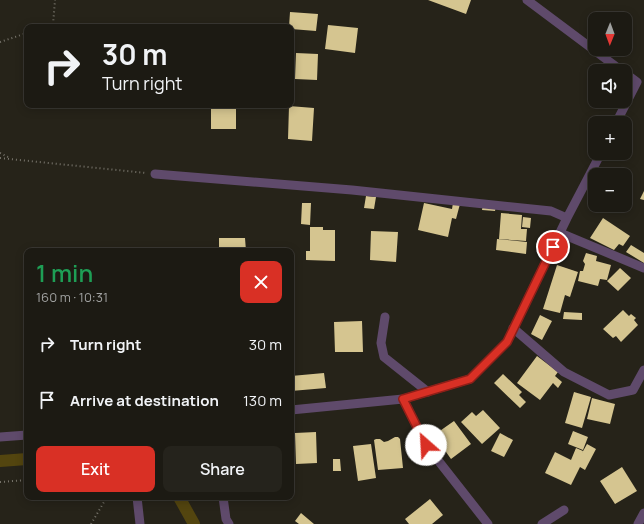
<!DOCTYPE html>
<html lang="en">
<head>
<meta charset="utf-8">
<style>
  :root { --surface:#1c1a13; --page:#25231c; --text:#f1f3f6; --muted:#a0a1a0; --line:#3a3833; --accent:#d93025 }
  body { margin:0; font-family:Manrope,sans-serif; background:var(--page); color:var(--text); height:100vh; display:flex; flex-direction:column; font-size:15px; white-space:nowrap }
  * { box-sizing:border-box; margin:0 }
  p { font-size:13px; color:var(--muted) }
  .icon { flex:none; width:22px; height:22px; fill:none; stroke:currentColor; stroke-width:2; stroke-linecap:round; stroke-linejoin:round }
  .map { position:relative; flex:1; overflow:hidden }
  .panel { position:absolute; left:24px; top:248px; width:270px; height:252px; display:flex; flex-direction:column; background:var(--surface); border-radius:8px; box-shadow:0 2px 10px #0003,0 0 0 1px var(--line) }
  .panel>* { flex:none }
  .hud { position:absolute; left:24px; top:24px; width:270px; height:84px; border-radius:8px; box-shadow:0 2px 10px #0003,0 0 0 1px var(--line); background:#1c1a13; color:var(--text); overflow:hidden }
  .needle { width:26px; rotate:181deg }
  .tools { position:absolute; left:588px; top:12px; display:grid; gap:8px }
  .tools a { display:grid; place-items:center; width:44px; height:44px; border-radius:8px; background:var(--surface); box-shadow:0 2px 10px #0003,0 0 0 1px var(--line); font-size:20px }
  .pin { position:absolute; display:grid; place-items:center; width:34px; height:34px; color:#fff; margin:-17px; border:2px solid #fff; border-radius:50%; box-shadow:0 1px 4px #0007 }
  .me { position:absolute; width:44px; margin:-22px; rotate:334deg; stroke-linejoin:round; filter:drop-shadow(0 0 3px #0008) }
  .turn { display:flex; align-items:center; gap:14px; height:84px; padding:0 12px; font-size:18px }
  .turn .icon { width:52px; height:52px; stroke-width:2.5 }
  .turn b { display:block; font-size:28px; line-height:34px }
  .round { display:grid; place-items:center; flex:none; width:42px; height:42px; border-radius:8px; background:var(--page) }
  .head { display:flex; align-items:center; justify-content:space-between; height:68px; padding:0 12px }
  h1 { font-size:24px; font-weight:600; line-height:30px; color:#1e9e55 }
  .button { display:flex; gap:8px; margin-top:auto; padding:8px 12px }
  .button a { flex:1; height:46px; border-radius:8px; background:var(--accent); color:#fff; font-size:16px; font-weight:600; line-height:46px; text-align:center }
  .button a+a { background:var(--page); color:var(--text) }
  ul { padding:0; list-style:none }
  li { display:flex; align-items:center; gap:12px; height:56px; padding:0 12px }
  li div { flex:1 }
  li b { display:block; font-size:15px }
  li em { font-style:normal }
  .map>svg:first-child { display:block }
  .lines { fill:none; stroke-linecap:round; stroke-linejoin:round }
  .canal { stroke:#53450f; stroke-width:12 }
  .building { fill:#d5c590 }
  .path { stroke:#77746b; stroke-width:2; stroke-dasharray:1 3; stroke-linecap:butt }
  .minor { stroke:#5f4a6b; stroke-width:9 }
  .route-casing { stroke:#8d1f18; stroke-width:10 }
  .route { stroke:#d93025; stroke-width:7 }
</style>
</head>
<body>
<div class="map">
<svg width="644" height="524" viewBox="0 0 644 524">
  <rect width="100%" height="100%" fill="#262319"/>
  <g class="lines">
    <path class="canal" d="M0,461L27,459
      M179,497L194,524"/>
  </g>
  <path class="building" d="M428,0H471L466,14Z
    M290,12L318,14L316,31L291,29V27H289Z
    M328,25L358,28L355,53L325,49Z
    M296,53L318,54L317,80L295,79Z
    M211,105H236V129H211Z
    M289,106L314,108L312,141L288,139Z
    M625,184L633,187L625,206Z
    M644,191V200L640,199Z
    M366,196L376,197L374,209L364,208Z
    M302,203H311L310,225L301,224Z
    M424,203L452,209L453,203L460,204L456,219L452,218L448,237L418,230Z
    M483,204L496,206L495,211L482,210Z
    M501,213L522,215L521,229H527L526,241L499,239Z
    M523,217L531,218L530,228L522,227Z
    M603,218L630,236L623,246L619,244L614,250L590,238Z
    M310,227H323V230H335V261L306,260V251H310Z
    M371,231L398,232L396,262L370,260Z
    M219,238H245L246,251H219Z
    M497,239L527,242L526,254L496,250Z
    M631,245L644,253V263L626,252Z
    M586,253L597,256L596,261L611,265L607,280L600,279L598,286L578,281L580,271H583L585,264L583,261Z
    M557,265L578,272L570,297L565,295L560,313L543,309Z
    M620,268L631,278L618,291L607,281Z
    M623,310L629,316L631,314L636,318L634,320L638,325L621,342L616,336L613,338L603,329Z
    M564,312L582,313V320L563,319Z
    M540,315L552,321L542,340L531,334Z
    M362,321L363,352H335L334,322Z
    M537,356L558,372L555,376L562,382L558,388L553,383L540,400L517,383Z
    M324,373L326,388L291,391V376Z
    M503,374L522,392L519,395L526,402L520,408L494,383Z
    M574,392L591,397L582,428L565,423Z
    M592,398L615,404L610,424L587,419Z
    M483,410L500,428L482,444L461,422L472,412L476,416Z
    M454,421L471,444L451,459L434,435Z
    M573,431L588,437L583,450L568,444Z
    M316,432L317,463L296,464L295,433Z
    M500,433L513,440L504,457L491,451Z
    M395,437H398L400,439L403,468L378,470L374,440L376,439H380L384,442L388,441Z
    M371,444L376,478L358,481L353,446Z
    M587,444L596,449L585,470L580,467L571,485L545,473L555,452L571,460L576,448L583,451L582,453Z
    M333,459H340L341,471H333Z
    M622,467L637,491L615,504L600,481Z
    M430,499L443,515L432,524H409L405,519Z
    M301,513L314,524H299L295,521Z"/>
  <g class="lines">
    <path class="path" d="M46,27L53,25L55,0
      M0,42L27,33
      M0,153L8,157
      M0,158L146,173
      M0,482L27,480
      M91,524L107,497"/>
    <path class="minor" d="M527,0L622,71
      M616,123L637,82L625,73
      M155,174L352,190L551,211L567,218
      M560,233L644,268
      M385,317L381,343L384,357L428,392
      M513,328L564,372L609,395L633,390L644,370
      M403,399L426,445L488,524
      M291,410L403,399L470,379L507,342L567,218L601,153
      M0,437L27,435
      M137,497L140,524
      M223,497L226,519L229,524
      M542,524L564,510
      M638,524L644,513"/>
  </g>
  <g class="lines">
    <g class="route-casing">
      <path id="route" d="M426,445L403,399L470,379L507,342L553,247"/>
    </g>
    <use href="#route" class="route"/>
  </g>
</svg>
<div class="tools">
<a><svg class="needle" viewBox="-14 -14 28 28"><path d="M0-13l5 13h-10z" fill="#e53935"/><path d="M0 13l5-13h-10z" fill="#a0a1a0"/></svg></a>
<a><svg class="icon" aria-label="sound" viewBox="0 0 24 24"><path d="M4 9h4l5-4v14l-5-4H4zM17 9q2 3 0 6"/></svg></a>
<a>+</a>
<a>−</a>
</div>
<div class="pin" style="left:553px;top:247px;background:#d93025"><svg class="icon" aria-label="arrive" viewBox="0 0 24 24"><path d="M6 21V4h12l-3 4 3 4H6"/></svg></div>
<svg class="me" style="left:426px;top:445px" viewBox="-20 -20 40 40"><circle r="19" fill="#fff"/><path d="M0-13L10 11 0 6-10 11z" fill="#d93025"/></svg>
<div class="hud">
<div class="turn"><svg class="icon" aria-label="right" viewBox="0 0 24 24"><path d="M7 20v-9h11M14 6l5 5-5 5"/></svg><div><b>30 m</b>Turn right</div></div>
</div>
<section class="panel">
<div class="head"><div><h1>1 min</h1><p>160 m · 10:31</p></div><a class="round" style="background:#d93025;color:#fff"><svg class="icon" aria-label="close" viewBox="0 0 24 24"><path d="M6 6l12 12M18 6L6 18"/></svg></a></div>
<ul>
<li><svg class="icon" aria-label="right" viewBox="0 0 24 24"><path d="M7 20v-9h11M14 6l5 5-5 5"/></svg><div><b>Turn right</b></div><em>30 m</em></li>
<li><svg class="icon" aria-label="arrive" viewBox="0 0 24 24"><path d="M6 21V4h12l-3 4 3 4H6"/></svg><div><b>Arrive at destination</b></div><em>130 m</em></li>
</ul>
<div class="button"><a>Exit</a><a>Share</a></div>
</section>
</div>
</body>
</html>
